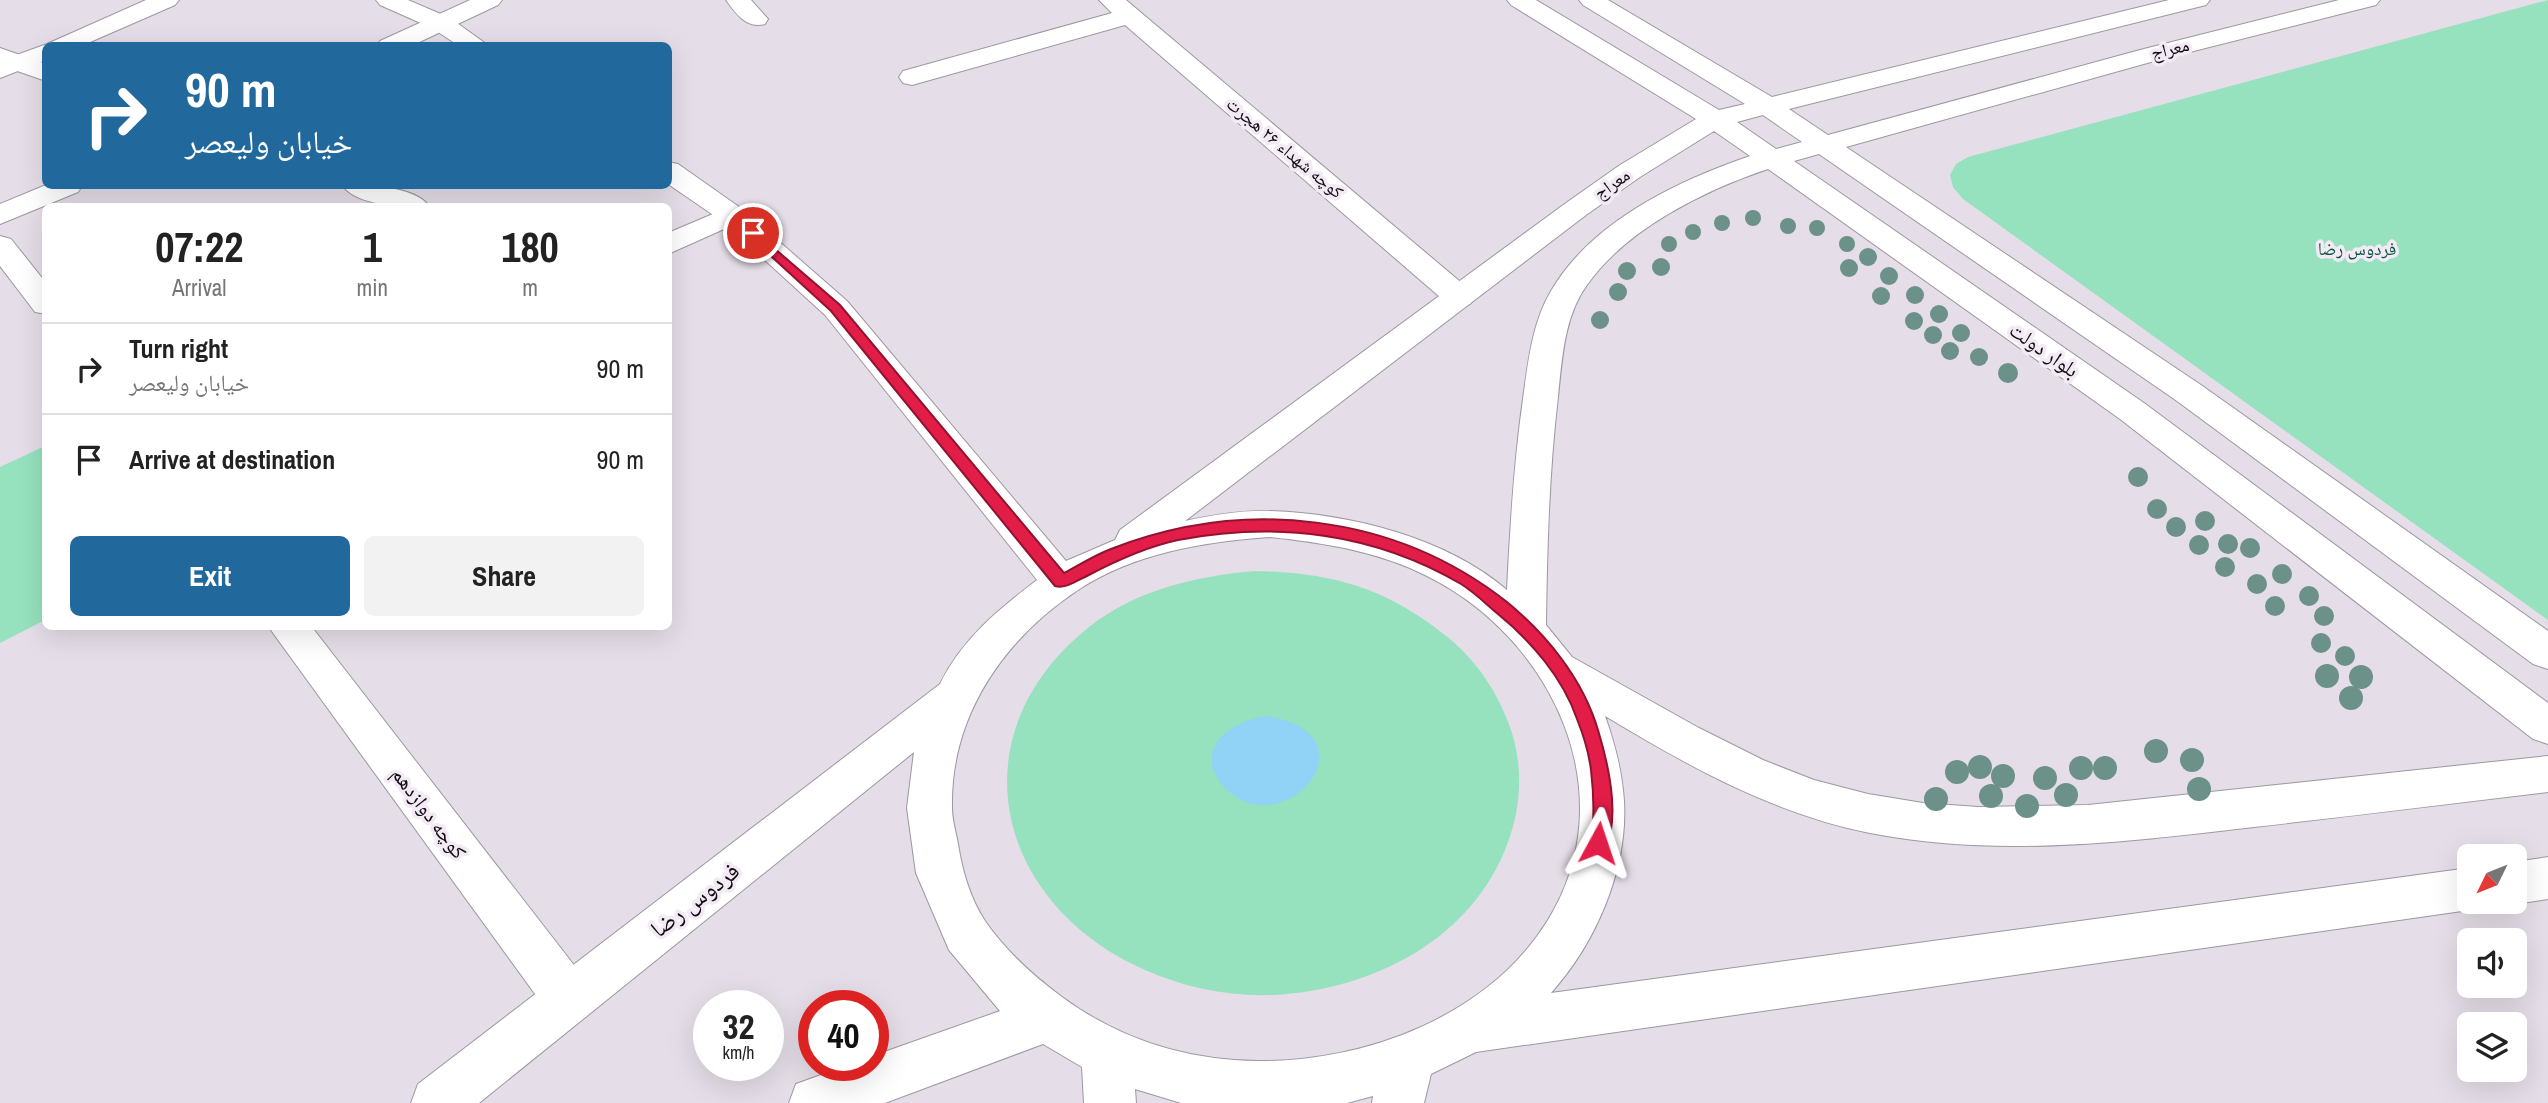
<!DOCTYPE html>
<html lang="en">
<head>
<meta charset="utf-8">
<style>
  :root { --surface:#fff; --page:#f2f2f2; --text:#222; --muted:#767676; --line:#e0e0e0; --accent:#21699d }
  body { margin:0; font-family:"Archivo Narrow","Noto Naskh Arabic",sans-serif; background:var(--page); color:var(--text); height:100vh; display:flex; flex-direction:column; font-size:26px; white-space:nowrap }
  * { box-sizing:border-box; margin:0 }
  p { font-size:23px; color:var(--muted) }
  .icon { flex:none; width:38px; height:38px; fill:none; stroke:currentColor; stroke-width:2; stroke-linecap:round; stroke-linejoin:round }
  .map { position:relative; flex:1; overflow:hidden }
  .side { position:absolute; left:42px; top:203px; width:630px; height:427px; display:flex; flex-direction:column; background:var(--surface); border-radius:10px; box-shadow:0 7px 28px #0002 }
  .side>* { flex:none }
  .top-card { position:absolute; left:42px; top:42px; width:630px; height:147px; border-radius:10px; box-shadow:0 7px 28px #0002; background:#21699d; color:#fff; overflow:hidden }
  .needle { width:46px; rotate:227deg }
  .fabs { position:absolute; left:2457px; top:844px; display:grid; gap:14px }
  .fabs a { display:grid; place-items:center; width:70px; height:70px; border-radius:10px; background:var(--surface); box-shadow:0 7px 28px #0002; font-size:35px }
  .speed { position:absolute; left:693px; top:990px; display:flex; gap:14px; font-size:35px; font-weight:700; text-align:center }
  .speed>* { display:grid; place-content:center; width:91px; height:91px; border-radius:50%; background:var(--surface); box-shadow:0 7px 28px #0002; line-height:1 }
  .speed small { font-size:18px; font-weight:400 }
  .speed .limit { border:10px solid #d22; background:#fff; color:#111 }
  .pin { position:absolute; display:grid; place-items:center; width:60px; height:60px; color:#fff; margin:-30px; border:4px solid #fff; border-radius:50%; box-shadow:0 2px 7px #0007 }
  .me { position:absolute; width:77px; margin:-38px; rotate:5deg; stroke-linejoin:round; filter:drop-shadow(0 0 5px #0008) }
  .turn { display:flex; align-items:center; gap:24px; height:147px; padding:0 28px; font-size:32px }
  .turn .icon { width:91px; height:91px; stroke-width:2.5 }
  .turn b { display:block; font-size:49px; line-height:60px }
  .eta { display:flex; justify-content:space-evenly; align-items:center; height:119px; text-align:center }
  .eta b { font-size:42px; font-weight:800; line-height:49px }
  .button { display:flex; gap:14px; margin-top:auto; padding:14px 28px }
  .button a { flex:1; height:80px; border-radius:10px; background:var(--accent); color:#fff; font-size:28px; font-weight:800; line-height:80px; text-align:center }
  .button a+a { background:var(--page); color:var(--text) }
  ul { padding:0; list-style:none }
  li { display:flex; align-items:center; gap:21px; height:91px; padding:0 28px; border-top:2px solid var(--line) }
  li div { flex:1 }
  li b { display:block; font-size:26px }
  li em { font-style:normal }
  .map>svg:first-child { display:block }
  .green { fill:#96e1be }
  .water { fill:#91d2f7 }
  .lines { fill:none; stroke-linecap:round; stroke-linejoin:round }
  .minor-casing { stroke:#9e96a0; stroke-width:2 }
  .tertiary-casing { stroke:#9e96a0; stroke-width:2 }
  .minor { fill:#fff; fill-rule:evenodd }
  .tertiary { fill:#fff; fill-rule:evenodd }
  .tree { fill:#6b9188 }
  .route { fill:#e11d48; stroke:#92132f; stroke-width:2 }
  .labels { text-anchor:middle; stroke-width:7; stroke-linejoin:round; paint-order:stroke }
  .far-street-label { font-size:18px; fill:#0f0c10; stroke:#f3eaf5 }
  .far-park-label { font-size:18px; fill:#08533a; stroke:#f3eaf5 }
  .street-label { font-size:21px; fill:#0f0c10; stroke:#f3eaf5 }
  .near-street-label { font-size:24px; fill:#0f0c10; stroke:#f3eaf5 }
</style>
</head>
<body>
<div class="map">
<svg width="2548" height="1103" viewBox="0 0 2548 1103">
  <rect width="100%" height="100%" fill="#e5dde7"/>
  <path class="green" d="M2548,0V620L1963,199L1953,187L1950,175L1956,164L1968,157Z
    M45,446V620L0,643V467Z
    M1255,571C1285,572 1314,574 1343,582C1380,591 1411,609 1441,632C1475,657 1499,693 1512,733C1523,769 1521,807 1508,842C1473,939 1374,989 1275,995C1230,997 1186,988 1145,970C995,904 954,735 1089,627C1136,590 1196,576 1255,571Z"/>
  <path class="water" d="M1268,716C1384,737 1275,854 1220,782C1193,745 1236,719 1268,716Z"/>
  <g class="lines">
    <g class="minor-casing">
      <path id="minor" d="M470,0H502L498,5L411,46H377L380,41Z
        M726,0H751L768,19L765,24C747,29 736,14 726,0Z
        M1099,0H1126L1470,290L1475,297L1470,304L1459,307L1448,304L1125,25L912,85L903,83L899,77L903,71L1112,13Z
        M0,48L46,64V81L0,65Z
        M46,185L82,186L78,192L0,224V204Z
        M343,186C365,184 415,186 429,206C406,208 357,206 343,186Z
        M732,206L742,209L747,215L742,221L668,254V233Z
        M0,236L11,239L46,283V314L35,312L0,266Z
        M268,626H311L587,982L594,999L587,1016L569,1023L551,1016Z"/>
    </g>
    <g class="tertiary-casing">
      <path id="tertiary" d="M146,0H179L175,5L81,46H46V60L0,78V61L47,44Z
        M376,0H408L450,18L489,46H459L432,28L380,5Z
        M1507,0H1536L1719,110L1745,104L1583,5L1579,0H1608L1772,97L2169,0H2210L2206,5L1789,109L1828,135L2140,50L2339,0H2380L2376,5L2158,60L1846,147L2201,385L2548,631V669L2533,664L2177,401L1819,154L1794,161L2144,403L2548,703V744L2533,739L2120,419L1768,169C1705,190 1626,229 1587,285C1564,316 1562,360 1558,397C1549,473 1547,549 1546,625L1572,657L1699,728L1763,760L1814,780L1868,794L1923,803L1978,807L2088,805L2548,756V792C2450,804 2352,816 2254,827C2126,842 1998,858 1870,833C1774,814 1688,766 1605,716C1615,744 1622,771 1624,801C1628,869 1596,943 1551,993L2469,868V901H2487L2486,904L2469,910L1476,1052L1431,1074L1424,1103H1372L1373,1096L1347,1103H1181L1135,1089L1136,1103H1084L1082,1067L1043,1044L885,1103H789L796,1084L846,1066H873V1056L1000,1011L949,950L916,873L907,808L914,752L479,1103H411L418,1084L940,684C962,639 999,609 1037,580L825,315L722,221L668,184V162L678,164L742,209L847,301L1066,561L1115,540L1120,530L1566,203L1620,165L1696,119L1511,5ZM1763,115L1802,142L1776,149L1737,122ZM1714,131L1750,156C1677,181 1591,222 1551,291C1532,323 1528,363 1523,399C1514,462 1510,526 1507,590C1445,537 1350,514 1271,511C1243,510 1213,515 1185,521L1586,215L1640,177ZM1269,537C1324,543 1377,551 1427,576C1552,638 1626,793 1548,920C1489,1016 1366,1062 1257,1061C1186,1060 1119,1039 1062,997C1032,975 1006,951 985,921C970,898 962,870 958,844C956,832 952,820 952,808C950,716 1004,639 1078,590C1134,553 1203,542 1269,537Z
        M2548,857V899L2515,904L2508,901H2515V862Z"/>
    </g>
    <use href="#minor" class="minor"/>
    <use href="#tertiary" class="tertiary"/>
  </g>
  <g class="tree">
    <circle cx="1753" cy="218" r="8"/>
    <circle cx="1722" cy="223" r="8"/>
    <circle cx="1788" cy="226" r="8"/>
    <circle cx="1817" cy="228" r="8"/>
    <circle cx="1693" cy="232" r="8"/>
    <circle cx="1669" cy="244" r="8"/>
    <circle cx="1847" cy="244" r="8"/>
    <circle cx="1868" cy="257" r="9"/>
    <circle cx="1661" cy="267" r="9"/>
    <circle cx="1849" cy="268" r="9"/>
    <circle cx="1627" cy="271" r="9"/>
    <circle cx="1889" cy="276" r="9"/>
    <circle cx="1618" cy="292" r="9"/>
    <circle cx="1915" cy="295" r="9"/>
    <circle cx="1881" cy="296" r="9"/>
    <circle cx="1939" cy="314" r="9"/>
    <circle cx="1600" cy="320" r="9"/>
    <circle cx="1914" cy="321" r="9"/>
    <circle cx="1961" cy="333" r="9"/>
    <circle cx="1933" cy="335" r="9"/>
    <circle cx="1950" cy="351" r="9"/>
    <circle cx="1979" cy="357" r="9"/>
    <circle cx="2008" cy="373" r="10"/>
    <circle cx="2138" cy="477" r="10"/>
    <circle cx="2157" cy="509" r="10"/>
    <circle cx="2205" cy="521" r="10"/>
    <circle cx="2176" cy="527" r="10"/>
    <circle cx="2228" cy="544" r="10"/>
    <circle cx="2199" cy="545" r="10"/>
    <circle cx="2250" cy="548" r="10"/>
    <circle cx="2225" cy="567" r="10"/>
    <circle cx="2282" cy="574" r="10"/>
    <circle cx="2257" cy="584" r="10"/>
    <circle cx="2309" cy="596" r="10"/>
    <circle cx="2275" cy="606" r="10"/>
    <circle cx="2324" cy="616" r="10"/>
    <circle cx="2321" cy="643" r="10"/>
    <circle cx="2345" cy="656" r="10"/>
    <circle cx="2327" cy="676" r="12"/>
    <circle cx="2361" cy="677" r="12"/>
    <circle cx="2351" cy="698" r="12"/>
    <circle cx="2156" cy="751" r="12"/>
    <circle cx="2192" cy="760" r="12"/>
    <circle cx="1980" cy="767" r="12"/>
    <circle cx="2081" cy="768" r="12"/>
    <circle cx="2105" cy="768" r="12"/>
    <circle cx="1957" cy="772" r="12"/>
    <circle cx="2003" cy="776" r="12"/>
    <circle cx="2045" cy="778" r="12"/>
    <circle cx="2199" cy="789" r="12"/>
    <circle cx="2066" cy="795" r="12"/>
    <circle cx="1991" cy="796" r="12"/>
    <circle cx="1936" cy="799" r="12"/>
    <circle cx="2027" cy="806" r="12"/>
  </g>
  <path class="route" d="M753,230L840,305L1064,573C1079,565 1095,555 1111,549C1244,497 1394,513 1507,602C1547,635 1583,679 1598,730C1608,763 1621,816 1605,849L1598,851L1592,849C1587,840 1592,833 1593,823C1594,806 1593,787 1591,770C1589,754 1583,734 1577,719C1563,678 1531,641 1498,614C1486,604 1474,592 1461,584C1374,533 1276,521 1178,540C1145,547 1115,561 1085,577C1075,581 1066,589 1055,586L831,311L749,236L747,233Z"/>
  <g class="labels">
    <g class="far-street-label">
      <text transform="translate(2170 49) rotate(-14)" y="6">معراج</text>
      <text transform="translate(1285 148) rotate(40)" y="6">کوچه شهداء ۲۶ هجرت</text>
      <text transform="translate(1612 184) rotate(-35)" y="6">معراج</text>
    </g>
    <g class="far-park-label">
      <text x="2357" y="255">فردوس رضا</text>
    </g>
    <g class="street-label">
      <text transform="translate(2044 350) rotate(35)" y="7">بلوار دولت</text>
      <text transform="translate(429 813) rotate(53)" y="7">کوچه دوازدهم</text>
    </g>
    <g class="near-street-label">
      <text transform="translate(695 900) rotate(-38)" y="8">فردوس رضا</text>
    </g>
  </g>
</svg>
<div class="fabs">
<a><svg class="needle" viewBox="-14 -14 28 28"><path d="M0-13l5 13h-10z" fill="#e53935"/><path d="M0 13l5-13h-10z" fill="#767676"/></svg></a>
<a><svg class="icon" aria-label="sound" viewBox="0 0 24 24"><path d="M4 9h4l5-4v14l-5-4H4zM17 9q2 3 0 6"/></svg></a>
<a><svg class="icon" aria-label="layers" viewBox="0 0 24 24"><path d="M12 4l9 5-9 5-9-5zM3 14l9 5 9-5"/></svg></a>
</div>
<div class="speed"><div>32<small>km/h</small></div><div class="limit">40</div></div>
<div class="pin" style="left:753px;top:233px;background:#d93025"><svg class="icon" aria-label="arrive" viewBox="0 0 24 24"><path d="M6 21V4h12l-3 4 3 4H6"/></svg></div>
<svg class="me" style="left:1598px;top:843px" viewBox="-20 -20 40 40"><path d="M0-17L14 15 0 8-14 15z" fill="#e11d48" stroke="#fff" stroke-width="4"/></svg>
<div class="top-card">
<div class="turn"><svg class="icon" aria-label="right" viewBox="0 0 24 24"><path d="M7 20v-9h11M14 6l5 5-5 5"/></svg><div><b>90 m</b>خیابان ولیعصر</div></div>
</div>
<section class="side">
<div class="eta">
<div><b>07:22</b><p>Arrival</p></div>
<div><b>1</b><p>min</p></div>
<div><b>180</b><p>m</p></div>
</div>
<ul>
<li><svg class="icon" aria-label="right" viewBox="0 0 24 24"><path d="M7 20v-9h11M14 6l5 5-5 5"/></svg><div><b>Turn right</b><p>خیابان ولیعصر</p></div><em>90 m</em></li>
<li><svg class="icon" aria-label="arrive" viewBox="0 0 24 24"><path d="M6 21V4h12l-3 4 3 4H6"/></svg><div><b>Arrive at destination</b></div><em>90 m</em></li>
</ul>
<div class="button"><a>Exit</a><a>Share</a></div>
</section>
</div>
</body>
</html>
